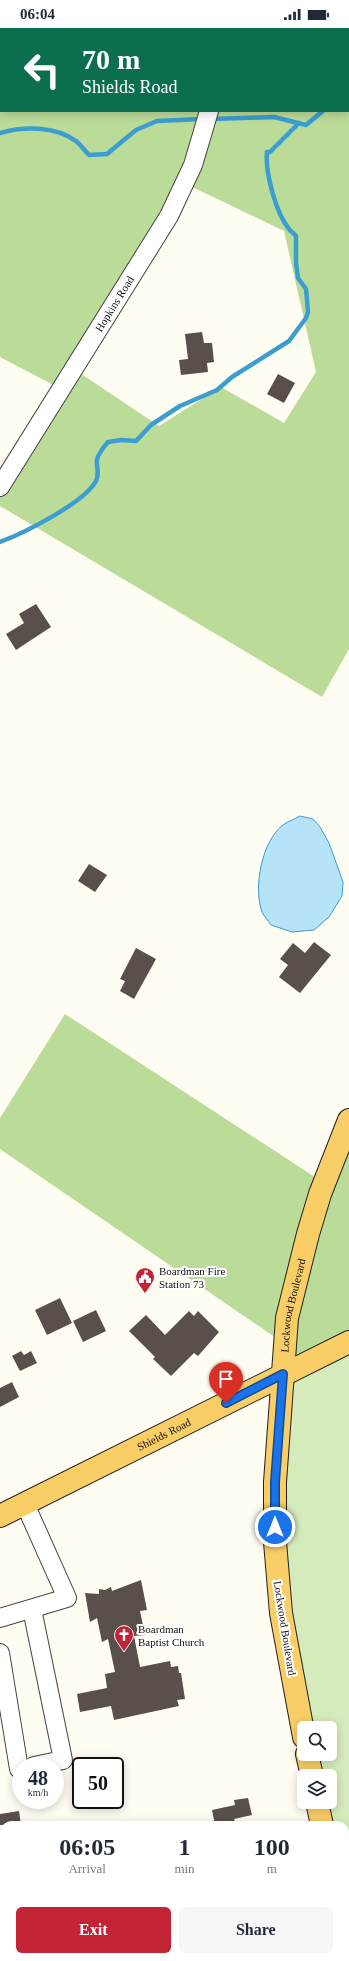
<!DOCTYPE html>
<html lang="en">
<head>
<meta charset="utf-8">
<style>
  :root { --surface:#fff; --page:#f6f6f7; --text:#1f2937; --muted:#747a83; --accent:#c32435 }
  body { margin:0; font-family:Georgia,serif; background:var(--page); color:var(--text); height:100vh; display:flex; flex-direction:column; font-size:15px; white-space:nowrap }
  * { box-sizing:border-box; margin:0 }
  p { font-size:13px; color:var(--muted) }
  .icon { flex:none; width:22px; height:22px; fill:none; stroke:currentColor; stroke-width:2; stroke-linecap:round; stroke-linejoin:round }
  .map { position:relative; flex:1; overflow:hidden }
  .panel { position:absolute; left:0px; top:1793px; width:349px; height:140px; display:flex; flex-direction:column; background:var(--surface); border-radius:12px 12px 0 0; box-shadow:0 2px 10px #0003 }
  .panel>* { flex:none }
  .top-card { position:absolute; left:0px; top:0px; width:349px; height:84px; box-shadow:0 2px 10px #0003; background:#0b6e4f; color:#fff; overflow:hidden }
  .controls { position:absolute; left:297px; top:1693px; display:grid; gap:8px }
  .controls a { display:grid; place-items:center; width:40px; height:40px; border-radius:6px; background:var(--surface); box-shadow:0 2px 10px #0003; font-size:20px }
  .speed { position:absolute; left:12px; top:1729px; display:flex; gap:8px; font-size:20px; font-weight:700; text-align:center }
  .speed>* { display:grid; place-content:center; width:52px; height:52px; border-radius:50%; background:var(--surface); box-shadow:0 2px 10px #0003; line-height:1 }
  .speed small { font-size:10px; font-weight:400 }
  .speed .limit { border:2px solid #111; border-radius:6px; background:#fff; color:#111 }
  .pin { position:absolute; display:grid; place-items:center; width:34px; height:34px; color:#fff; margin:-41px -17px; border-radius:50% 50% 50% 0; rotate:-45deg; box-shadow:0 0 4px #0007 }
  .pin .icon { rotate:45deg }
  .me { position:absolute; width:44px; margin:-22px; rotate:0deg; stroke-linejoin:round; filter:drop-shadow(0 0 3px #0008) }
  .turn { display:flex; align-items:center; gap:14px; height:84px; padding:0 16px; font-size:18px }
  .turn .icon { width:52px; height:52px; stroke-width:2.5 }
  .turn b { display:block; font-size:28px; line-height:34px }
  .eta { display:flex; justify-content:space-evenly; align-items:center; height:68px; text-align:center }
  .eta b { font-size:24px; font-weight:700; line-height:28px }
  .action { display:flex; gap:8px; margin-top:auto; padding:8px 16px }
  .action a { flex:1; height:46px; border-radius:6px; background:var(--accent); color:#fff; font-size:16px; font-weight:700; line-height:46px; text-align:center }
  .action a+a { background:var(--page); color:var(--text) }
  .status { display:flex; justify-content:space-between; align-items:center; height:28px; padding:0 20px; background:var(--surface); direction:ltr }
  .status svg { height:11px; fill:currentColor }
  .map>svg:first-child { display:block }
  .green { fill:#d6ebbb }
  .forest { fill:#bbdc99; fill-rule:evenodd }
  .water { fill:#b6e3f7; stroke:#3b9dd0 }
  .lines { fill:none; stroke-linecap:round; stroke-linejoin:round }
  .stream { stroke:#3b9dd0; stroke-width:4.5 }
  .building { fill:#59504c }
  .minor-casing { stroke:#434343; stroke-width:20 }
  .major-casing { stroke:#212121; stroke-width:24 }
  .minor { stroke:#fff; stroke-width:18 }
  .major { stroke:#face67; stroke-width:22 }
  .route-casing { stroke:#114b97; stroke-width:10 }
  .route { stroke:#1a73e8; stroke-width:7 }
  .labels { text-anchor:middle; stroke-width:4; stroke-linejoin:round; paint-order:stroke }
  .street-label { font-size:11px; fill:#101010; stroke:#fff }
  .poi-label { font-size:11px; fill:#101010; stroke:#fff; text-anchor:start }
</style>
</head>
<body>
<div class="status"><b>06:04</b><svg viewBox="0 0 49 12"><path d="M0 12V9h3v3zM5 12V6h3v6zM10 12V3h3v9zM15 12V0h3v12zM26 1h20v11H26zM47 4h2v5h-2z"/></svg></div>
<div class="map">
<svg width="349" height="1933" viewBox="0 0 349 1933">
  <rect width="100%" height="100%" fill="#fffcf2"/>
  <path class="green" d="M349,1314V1933L345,1914V1797H322L317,1774H330V1748H312L307,1726H330V1700H304L281,1585L283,1346Z"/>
  <path class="forest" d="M0,0H8L1,1V83H348L349,4V621L322,669L0,478V459L61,361L0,329ZM186,156L284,203L316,344L284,395L221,359L159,398L74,341Z
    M65,986L324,1155L349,1092V1314L283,1346L285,1316L0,1121V1090Z"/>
  <path class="water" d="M300,788L313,791L320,799L329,815L343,854L342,868L329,889L314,902L292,904L271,897C268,893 264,888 262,884C253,859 262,813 283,797C288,793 295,791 300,788Z"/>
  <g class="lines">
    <path class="stream" d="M348,61L349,60
      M212,91L274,89L306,97L323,83
      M0,105C24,98 55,98 76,113C81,117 85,123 89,127L107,126L136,102L157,93L202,91
      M0,514C24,505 84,475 96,453C100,445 96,439 97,432C98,425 104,419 108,414L121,412L136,413L151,397L180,378L217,362L232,349L289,313L306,290L308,284L306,261L298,250L296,235V208C294,205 291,204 289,201C276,185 265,145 267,124H270L299,95"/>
  </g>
  <path class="building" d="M202,304L204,315H212L214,334L207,335L208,344L181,347L179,332L188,331L185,306Z
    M278,346L295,355L284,375L267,366Z
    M36,576L51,599L16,622L6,606L24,595L19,586Z
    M89,836L107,847L95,864L78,853Z
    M314,914L331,927L300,965L279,949L288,937L280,931L293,915L305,925Z
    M136,920L156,931L134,971L120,963L125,953L120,951Z
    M60,1270L72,1295L47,1307L35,1282Z
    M96,1282L106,1303L83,1314L73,1293Z
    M189,1283L194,1288L198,1283L219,1304L198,1328L194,1325L171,1348L153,1331L155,1329L129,1303L146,1287L165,1307Z
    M21,1323L24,1327L31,1323L37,1335L20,1343L12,1328Z
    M12,1354L19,1369L0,1379V1360Z
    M141,1552L147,1582L140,1583L145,1607L134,1608L140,1639L170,1633L171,1639L178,1638L179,1645H181L185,1671L177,1672L179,1678L114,1692L111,1678L80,1684L77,1666L107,1660L105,1646L115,1644L108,1611L102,1614L97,1590L90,1594L85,1565L99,1566V1561L105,1562L111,1559L112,1563Z
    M248,1770L252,1787L234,1791L236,1797H215L212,1782L235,1777L234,1772Z
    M19,1783L21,1797H0V1786Z"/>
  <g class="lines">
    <g class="minor-casing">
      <g id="minor">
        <path d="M223,1V0"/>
        <path d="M348,4H349"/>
        <path id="s1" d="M0,459L169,188L193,137L209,83"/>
        <path d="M32,1581L63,1732L34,1738"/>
        <path d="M0,1590L67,1570L25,1476"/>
        <path d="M0,1625L19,1741H21"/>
      </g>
    </g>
    <g class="major-casing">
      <g id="major">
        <path id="s2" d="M0,1488L349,1314"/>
        <path id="s3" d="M304,1709L281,1585L275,1514V1454L287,1290L308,1206L320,1166L349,1092"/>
        <path d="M307,1726L312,1748"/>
        <path d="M317,1774L322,1797"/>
        <path d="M345,1914L349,1933"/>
      </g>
    </g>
    <use href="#minor" class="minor"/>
    <use href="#major" class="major"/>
  </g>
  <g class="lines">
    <g class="route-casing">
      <path id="route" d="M226,1375L283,1346L275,1454V1499"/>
    </g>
    <use href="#route" class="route"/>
  </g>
  <defs>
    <g id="civic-pin" transform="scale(1)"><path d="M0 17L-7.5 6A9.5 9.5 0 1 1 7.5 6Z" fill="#c32435" stroke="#fff"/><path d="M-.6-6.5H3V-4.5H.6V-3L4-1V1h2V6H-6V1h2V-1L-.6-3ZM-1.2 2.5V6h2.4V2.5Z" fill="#fff"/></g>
    <g id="church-pin" transform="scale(1)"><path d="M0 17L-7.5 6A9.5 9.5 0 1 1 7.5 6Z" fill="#c32435" stroke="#fff"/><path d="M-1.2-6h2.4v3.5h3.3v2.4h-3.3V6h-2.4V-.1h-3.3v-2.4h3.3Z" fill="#fff"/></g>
  </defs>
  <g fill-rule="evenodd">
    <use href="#civic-pin" x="145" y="1249"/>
    <use href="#church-pin" x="124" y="1607"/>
  </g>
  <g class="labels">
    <g class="street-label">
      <text dy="4" stroke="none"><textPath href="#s1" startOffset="216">Hopkins Road</textPath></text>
      <text dy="4" stroke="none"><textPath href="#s3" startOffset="435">Lockwood Boulevard</textPath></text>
      <text dy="4" stroke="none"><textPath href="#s2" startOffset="183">Shields Road</textPath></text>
      <text transform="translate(285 1600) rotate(81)" y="4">Lockwood Boulevard</text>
    </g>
    <g class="poi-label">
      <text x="159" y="1247">Boardman Fire<tspan x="159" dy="13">Station 73</tspan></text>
      <text x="138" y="1605">Boardman<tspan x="138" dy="13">Baptist Church</tspan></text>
    </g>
  </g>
</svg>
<div class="controls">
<a><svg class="icon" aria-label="search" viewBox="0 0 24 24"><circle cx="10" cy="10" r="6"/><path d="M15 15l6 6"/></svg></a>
<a><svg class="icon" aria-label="layers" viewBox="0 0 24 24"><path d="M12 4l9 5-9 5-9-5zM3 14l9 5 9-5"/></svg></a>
</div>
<div class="speed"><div>48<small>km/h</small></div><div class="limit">50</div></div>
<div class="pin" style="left:226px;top:1375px;background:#d93025"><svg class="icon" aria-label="arrive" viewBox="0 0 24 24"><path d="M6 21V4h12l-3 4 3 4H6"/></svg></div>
<svg class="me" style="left:275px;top:1499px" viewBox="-20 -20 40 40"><circle r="17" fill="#1a73e8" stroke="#fff" stroke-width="3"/><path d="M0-11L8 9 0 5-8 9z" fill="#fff"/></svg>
<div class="top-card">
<div class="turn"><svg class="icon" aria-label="left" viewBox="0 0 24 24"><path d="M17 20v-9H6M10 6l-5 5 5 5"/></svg><div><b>70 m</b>Shields Road</div></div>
</div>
<section class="panel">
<div class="eta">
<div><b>06:05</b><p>Arrival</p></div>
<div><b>1</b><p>min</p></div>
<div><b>100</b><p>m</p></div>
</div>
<div class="action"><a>Exit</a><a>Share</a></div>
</section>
</div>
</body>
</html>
